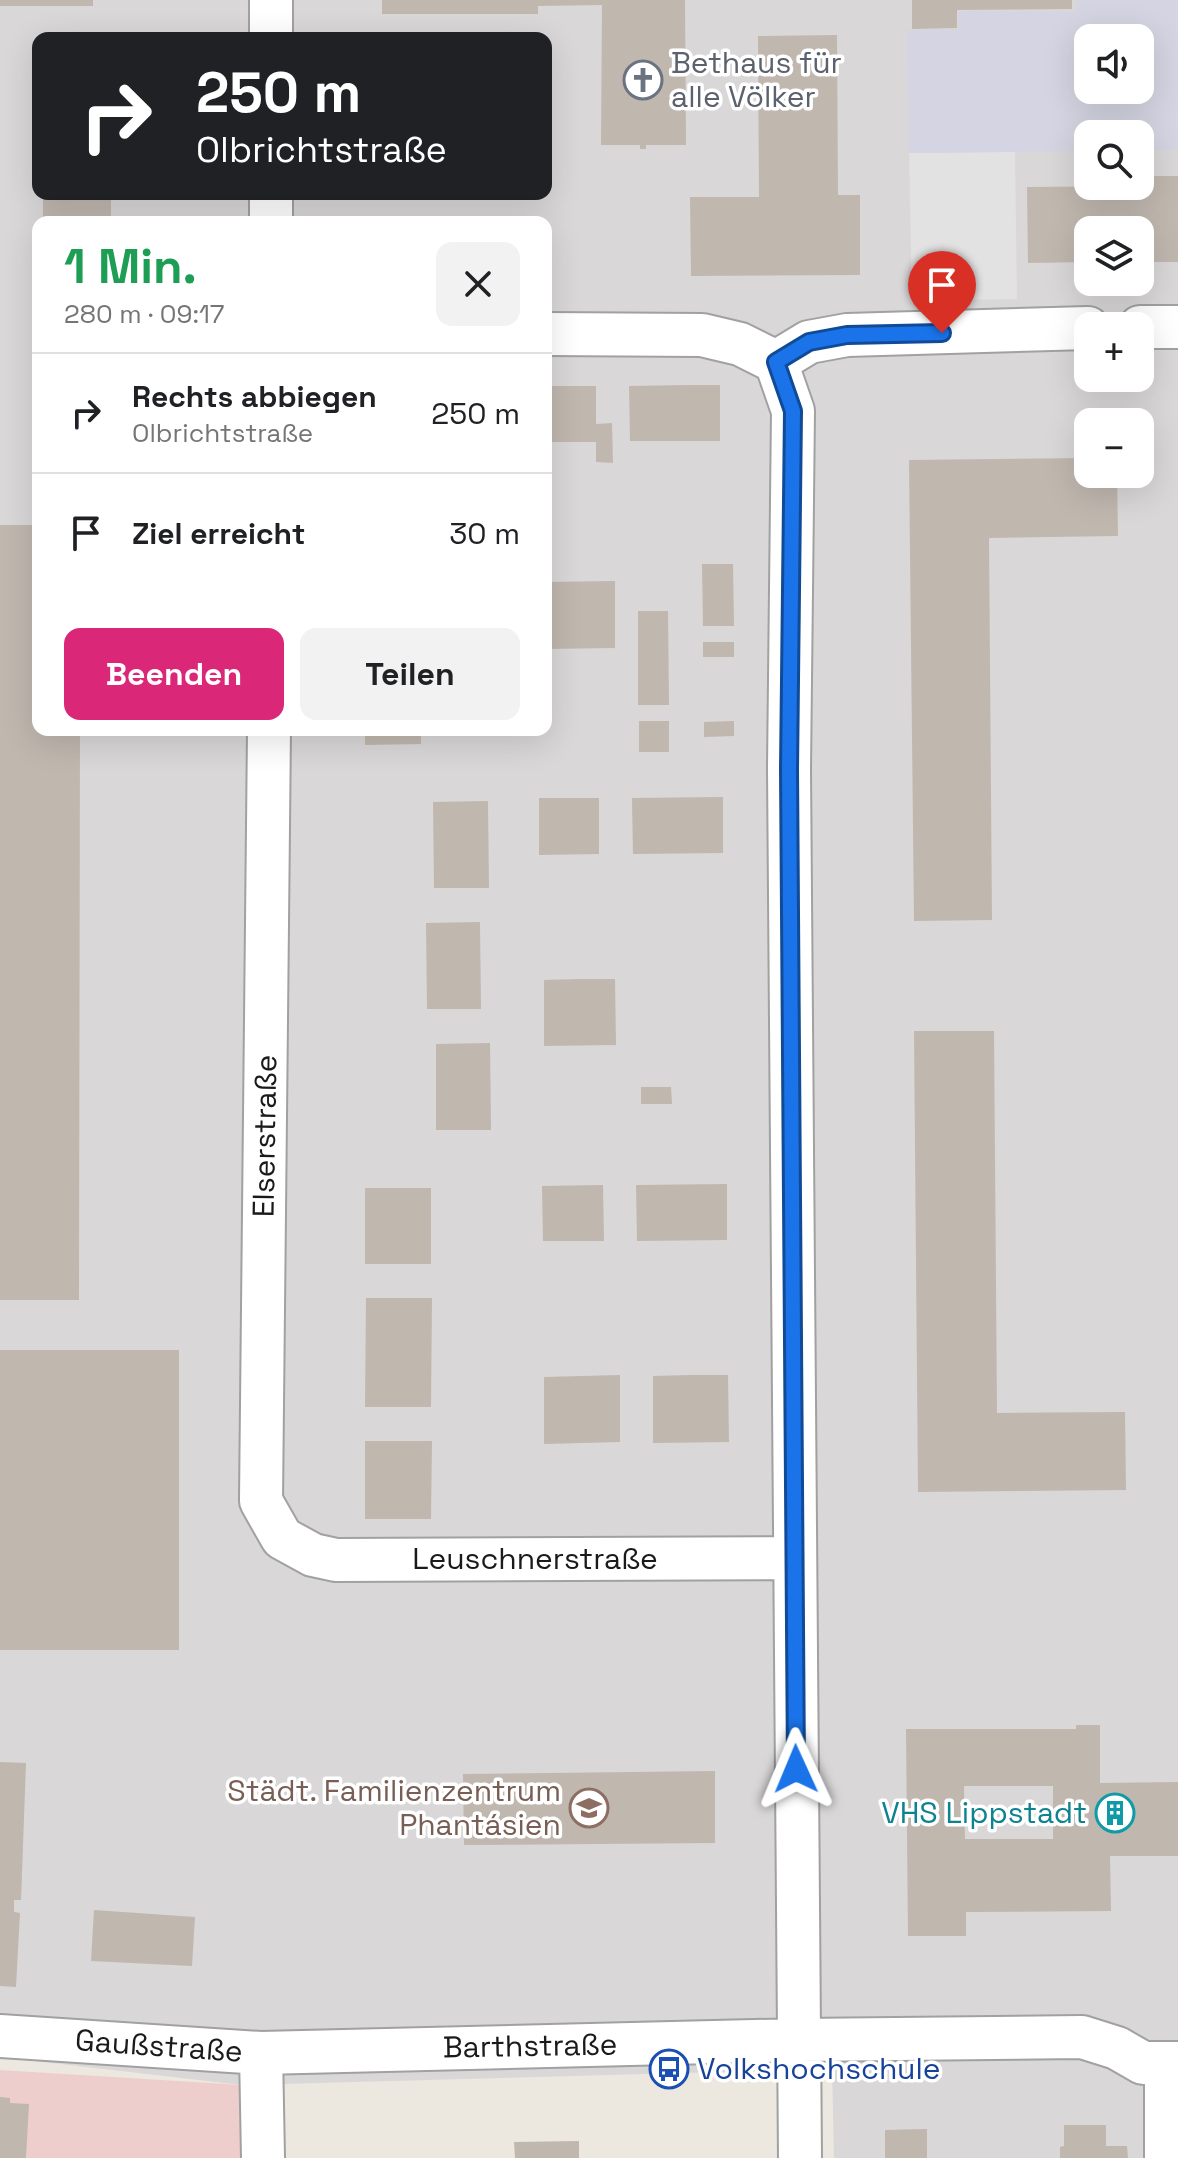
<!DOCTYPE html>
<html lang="de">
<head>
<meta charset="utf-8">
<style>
  :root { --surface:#fff; --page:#f2f2f2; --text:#202124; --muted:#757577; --line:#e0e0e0; --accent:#db2777 }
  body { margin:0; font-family:"Space Grotesk",sans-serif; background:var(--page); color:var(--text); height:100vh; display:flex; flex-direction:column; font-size:30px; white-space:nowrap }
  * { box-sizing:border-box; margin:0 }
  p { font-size:26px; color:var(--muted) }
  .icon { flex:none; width:44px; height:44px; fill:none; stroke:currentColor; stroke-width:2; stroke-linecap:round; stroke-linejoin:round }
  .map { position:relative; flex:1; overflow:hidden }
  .drawer { position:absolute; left:32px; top:216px; width:520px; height:520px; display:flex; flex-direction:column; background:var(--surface); border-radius:16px; box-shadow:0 8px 32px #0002 }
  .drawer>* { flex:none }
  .hud { position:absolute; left:32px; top:32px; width:520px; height:168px; border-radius:16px; box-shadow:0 8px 32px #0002; background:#202124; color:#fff; overflow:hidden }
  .controls { position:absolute; left:1074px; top:24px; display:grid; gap:16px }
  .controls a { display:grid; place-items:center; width:80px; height:80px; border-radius:16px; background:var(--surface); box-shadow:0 8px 32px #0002; font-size:40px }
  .pin { position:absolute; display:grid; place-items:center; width:68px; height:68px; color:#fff; margin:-82px -34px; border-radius:50% 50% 50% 0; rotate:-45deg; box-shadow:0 0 8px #0007 }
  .pin .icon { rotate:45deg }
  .me { position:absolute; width:88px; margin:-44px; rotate:359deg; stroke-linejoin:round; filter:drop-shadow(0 0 6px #0008) }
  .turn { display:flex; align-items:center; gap:28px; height:168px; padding:0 32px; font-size:36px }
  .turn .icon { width:104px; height:104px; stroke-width:2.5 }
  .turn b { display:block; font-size:56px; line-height:68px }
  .round { display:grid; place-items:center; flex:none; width:84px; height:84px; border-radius:16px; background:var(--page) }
  .overview { display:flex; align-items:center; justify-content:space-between; height:136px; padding:0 32px }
  h1 { font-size:48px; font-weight:600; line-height:60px; color:#1e9e55 }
  .button { display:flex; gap:16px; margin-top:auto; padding:16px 32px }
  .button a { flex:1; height:92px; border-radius:16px; background:var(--accent); color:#fff; font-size:32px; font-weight:600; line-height:92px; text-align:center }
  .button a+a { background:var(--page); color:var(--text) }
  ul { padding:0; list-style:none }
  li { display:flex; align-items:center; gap:24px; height:120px; padding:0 32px; border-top:2px solid var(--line) }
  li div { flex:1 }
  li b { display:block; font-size:30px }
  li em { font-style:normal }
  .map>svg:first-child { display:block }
  .residential { fill:#d9d7d7; fill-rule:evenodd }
  .commercial { fill:#eececd }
  .parking { fill:#e2e2e2 }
  .plaza { fill:#d4d4e2; fill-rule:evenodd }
  .building { fill:#c0b7af; fill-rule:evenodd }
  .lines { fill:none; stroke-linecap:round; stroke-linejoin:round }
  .minor-casing { stroke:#a1a1a1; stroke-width:46 }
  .minor { stroke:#fff; stroke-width:42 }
  .route-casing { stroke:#114b97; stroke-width:20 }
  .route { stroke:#1a73e8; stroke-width:14 }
  .labels { text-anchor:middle; stroke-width:7; stroke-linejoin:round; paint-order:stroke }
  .worship-label { font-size:30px; fill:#5b616d; stroke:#fff; text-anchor:start }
  .street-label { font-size:30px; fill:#1a1a1a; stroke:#fff }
  .education-label { font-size:30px; fill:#785e54; stroke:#fff; text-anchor:end }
  .culture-label { font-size:30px; fill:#0d838f; stroke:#fff; text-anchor:end }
  .transit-label { font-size:30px; fill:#164399; stroke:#fff; text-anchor:start }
</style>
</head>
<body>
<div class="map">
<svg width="1178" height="2158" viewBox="0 0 1178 2158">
  <rect width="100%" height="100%" fill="#ece8df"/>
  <path class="residential" d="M0,0H1178V2158H834L832,2069L242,2085L0,2057ZM38,38H546V194H38ZM1088,38H1140V90H1088ZM1088,134H1140V186H1088ZM38,222H546V730H38ZM1088,230H1140V282H1088ZM1088,326H1140V378H1088ZM1088,422H1140V474H1088Z"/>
  <path class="commercial" d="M0,2070L242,2085L241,2158H0Z"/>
  <path class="parking" d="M1015,152L1017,299L912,301L909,153Z"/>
  <path class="plaza" d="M1077,0H1178V150H1140V134H1088V151L909,153L907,30L958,29L959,11L1076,12ZM1088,38H1140V90H1088Z"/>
  <path class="building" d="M0,0H93V6H0Z
    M382,0H685L686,145H646V149H640V145H601L602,5L538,6V14H382Z
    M912,0H1072V9L957,10V28L912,29Z
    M837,35L838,195H860V275L691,276L690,197H759L758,36Z
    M1140,176H1178V262H1140V230H1088V262L1028,263L1027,187L1140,186Z
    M43,194H111V222H43Z
    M689,385H720V441H630L629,386Z
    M546,386H596V424L612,423L613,463L596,462V442H546Z
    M1088,458V474H1117L1118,536L989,538L992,920L914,921L909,460Z
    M0,525H38V730H80L79,1300H0Z
    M702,564H733L734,626H703Z
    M615,581V648L546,649V582Z
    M638,611H668L669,705H638Z
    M703,642H734V657H703Z
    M639,721H669V752H639Z
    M734,721V736L704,737V722Z
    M365,730H421V744L365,745Z
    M723,797V853L633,854L632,798Z
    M539,798H599V854L539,855Z
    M488,801L489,888H434L433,802Z
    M480,922L481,1009H427L426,923Z
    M580,979H615L616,1045L544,1046V980Z
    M914,1031H994L997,1413L1125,1412L1126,1490L918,1492Z
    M490,1043L491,1130H436V1044Z
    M641,1087H671L672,1104H641Z
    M727,1184V1240L637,1241L636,1185Z
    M603,1185L604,1241H543L542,1186Z
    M365,1188H431V1264H365Z
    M366,1298H432L431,1407H365Z
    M0,1350H179V1650H0Z
    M620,1375V1442L544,1444V1377Z
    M691,1375H728L729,1442L653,1443V1376Z
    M365,1441H432L431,1519H365Z
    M1076,1725H1100V1783L1178,1782V1856H1110L1111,1911L966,1912V1936H908L906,1729H1076ZM964,1786H1053V1839H965Z
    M0,1762L26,1763L21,1900H14V1912L20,1913L16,1987L0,1986Z
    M715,1771V1843L464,1845L463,1774Z
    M94,1910L195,1917L192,1966L91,1961Z
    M0,2097L10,2098V2103L29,2104L26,2158H0Z
    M1064,2125H1106V2146H1127L1128,2158H1060V2147L1064,2146Z
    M927,2129V2158H885V2130Z
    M579,2141V2158H515L514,2142Z"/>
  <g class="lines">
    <g class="minor-casing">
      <path id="minor" d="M271,0V38
        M271,194V222
        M1140,327H1178
        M546,334L702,335L740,344L776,362
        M776,362L793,411L789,769L800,2158
        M776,362L809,342L847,335L1088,328
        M269,730L261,1501L282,1538L313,1555L336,1560L794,1558
        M0,2036L261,2053L799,2040L1082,2037L1117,2048L1143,2063H1178
        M261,2053L263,2158
        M1166,2064V2158"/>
    </g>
    <use href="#minor" class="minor"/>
  </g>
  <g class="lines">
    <g class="route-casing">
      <path id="route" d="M796,1769L789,769L793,411L776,362L809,342L847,335L942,333"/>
    </g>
    <use href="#route" class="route"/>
  </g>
  <defs>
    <g id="church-ring" transform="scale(2)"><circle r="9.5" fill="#fff" stroke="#6b7280" stroke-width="1.5"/><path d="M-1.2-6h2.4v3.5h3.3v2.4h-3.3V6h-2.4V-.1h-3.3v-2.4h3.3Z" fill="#6b7280"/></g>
    <g id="school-ring" transform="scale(2)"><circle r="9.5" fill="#fff" stroke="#8d6e63" stroke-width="1.5"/><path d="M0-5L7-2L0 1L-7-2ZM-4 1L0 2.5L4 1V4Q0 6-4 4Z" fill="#8d6e63"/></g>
    <g id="building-ring" transform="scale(2)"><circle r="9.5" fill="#fff" stroke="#0f9aa8" stroke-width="1.5"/><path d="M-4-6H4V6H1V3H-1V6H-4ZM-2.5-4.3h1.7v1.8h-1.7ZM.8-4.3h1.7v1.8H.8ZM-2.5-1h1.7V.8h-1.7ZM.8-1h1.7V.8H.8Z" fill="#0f9aa8"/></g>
    <g id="bus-ring" transform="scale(2)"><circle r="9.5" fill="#fff" stroke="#1a4fb4" stroke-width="1.5"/><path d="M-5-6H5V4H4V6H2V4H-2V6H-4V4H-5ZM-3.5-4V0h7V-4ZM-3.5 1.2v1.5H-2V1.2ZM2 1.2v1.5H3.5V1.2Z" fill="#1a4fb4"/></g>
  </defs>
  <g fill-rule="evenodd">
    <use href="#church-ring" x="643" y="80"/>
    <use href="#school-ring" x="589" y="1808"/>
    <use href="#building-ring" x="1115" y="1813"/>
    <use href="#bus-ring" x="669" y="2069"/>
  </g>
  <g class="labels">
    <g class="worship-label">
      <text x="671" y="73">Bethaus für<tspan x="671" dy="34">alle Völker</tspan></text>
    </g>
    <g class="street-label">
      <text transform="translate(265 1136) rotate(-89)" y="10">Elserstraße</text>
      <text x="535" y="1569">Leuschnerstraße</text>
      <text transform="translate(159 2046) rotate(4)" y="10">Gaußstraße</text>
      <text transform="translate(530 2046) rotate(-1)" y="10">Barthstraße</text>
    </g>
    <g class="education-label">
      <text x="561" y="1801">Städt. Familienzentrum<tspan x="561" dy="34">Phantásien</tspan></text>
    </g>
    <g class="culture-label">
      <text x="1087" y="1823">VHS Lippstadt</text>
    </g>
    <g class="transit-label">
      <text x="697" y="2079">Volkshochschule</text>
    </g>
  </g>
</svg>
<div class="controls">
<a><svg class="icon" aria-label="sound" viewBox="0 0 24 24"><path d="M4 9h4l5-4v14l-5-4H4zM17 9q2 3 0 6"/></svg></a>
<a><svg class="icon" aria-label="search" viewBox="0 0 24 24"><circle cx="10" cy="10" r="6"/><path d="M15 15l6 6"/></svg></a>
<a><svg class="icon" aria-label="layers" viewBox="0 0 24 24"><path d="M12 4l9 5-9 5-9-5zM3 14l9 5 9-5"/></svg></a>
<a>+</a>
<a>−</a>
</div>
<div class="pin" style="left:942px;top:333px;background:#d93025"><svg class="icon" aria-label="arrive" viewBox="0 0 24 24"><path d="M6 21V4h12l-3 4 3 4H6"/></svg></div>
<svg class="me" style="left:796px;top:1769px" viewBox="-20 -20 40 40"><path d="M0-17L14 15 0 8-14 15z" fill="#1a73e8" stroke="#fff" stroke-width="4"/></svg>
<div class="hud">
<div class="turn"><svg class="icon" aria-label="right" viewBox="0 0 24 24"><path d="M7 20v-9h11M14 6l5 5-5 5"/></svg><div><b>250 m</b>Olbrichtstraße</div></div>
</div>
<section class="drawer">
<div class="overview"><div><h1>1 Min.</h1><p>280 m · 09:17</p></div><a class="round"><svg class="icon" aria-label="close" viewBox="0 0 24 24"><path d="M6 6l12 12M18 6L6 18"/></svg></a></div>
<ul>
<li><svg class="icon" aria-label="right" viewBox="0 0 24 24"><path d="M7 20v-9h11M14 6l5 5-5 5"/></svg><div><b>Rechts abbiegen</b><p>Olbrichtstraße</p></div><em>250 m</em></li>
<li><svg class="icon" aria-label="arrive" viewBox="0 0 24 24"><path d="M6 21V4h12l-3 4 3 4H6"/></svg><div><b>Ziel erreicht</b></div><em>30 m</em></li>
</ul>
<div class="button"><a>Beenden</a><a>Teilen</a></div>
</section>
</div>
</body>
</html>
